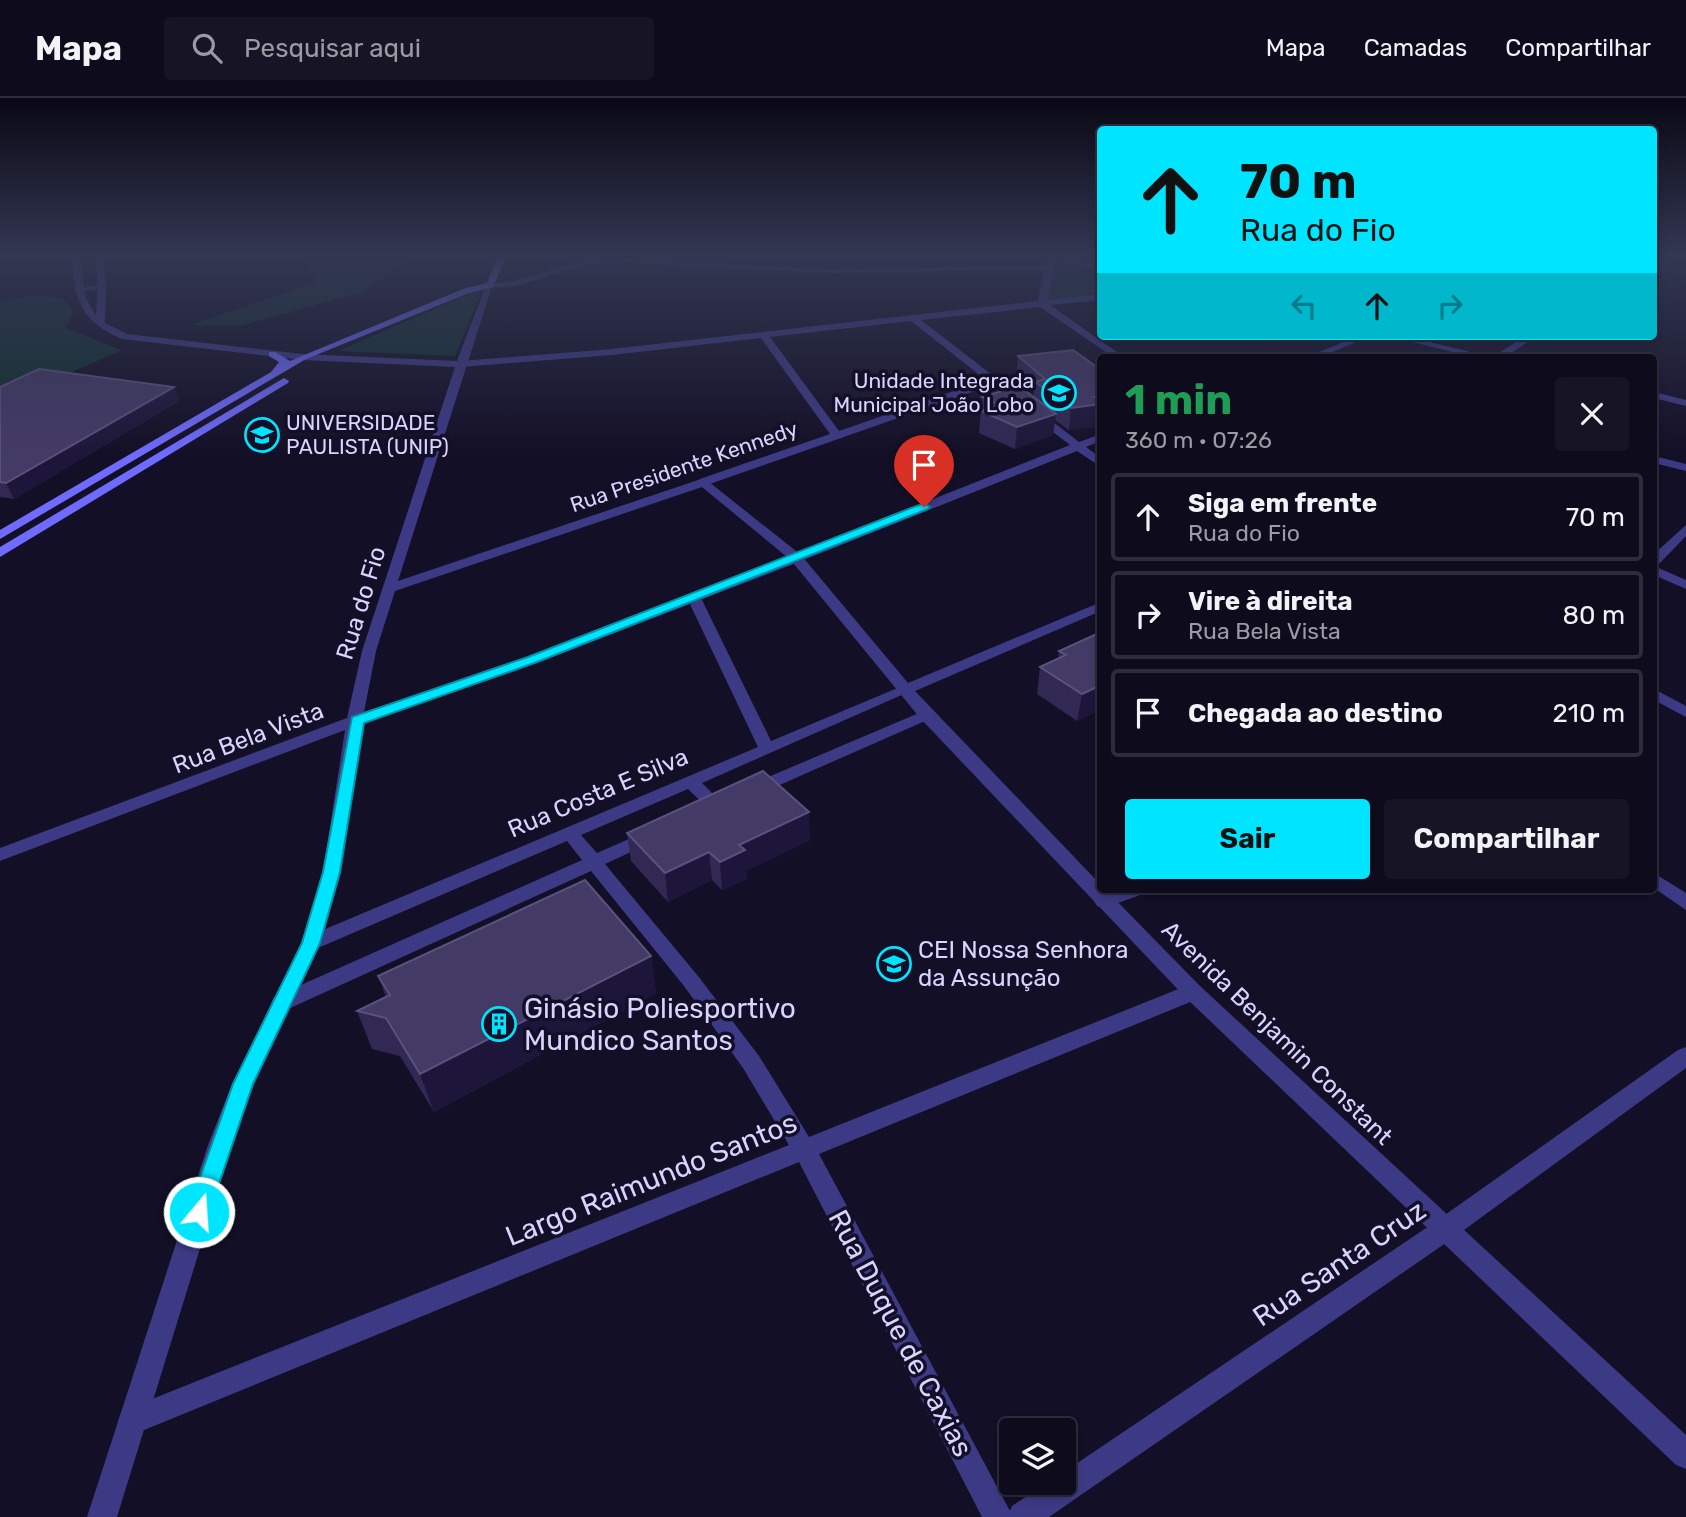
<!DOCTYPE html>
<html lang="pt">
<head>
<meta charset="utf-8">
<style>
  :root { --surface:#0e0b1c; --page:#171425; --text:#f1f3f6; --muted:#9b9ba3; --line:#2e2b3b; --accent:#00e5ff }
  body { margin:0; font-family:Rubik,sans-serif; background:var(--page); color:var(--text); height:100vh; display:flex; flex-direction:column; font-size:26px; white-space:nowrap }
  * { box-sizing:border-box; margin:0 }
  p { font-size:23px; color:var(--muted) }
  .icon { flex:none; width:38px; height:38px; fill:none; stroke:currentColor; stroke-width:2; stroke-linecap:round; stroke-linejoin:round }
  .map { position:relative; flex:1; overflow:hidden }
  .panel { position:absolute; left:1097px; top:256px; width:560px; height:539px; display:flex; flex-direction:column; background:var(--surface); border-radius:7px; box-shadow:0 4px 10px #0003,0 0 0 2px var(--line) }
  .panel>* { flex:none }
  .hud { position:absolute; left:1097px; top:28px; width:560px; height:214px; border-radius:7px; box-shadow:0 4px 10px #0003,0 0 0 2px var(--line); background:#00e5ff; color:#111; overflow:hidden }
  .buttons { position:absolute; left:999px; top:1320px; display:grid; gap:14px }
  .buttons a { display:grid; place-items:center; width:77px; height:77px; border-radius:7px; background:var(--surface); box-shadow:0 4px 10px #0003,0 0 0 2px var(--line); font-size:35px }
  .pin { position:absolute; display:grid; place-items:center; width:60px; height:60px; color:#fff; margin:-72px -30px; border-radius:50% 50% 50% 0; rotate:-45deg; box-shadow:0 0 7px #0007 }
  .pin .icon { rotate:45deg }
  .me { position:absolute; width:77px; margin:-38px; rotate:18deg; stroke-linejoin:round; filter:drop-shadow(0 0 5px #0008) }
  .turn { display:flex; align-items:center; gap:24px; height:147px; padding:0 28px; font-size:32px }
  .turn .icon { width:91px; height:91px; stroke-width:2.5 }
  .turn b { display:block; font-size:49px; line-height:60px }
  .lanes { display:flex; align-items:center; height:66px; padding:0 28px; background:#0003; justify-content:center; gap:35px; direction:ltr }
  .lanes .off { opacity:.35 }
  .round { display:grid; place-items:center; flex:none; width:74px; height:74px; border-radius:7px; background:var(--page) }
  .head { display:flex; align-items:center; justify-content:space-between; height:119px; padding:0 28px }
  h1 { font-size:42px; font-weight:700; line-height:52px; color:#1e9e55 }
  .button { display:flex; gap:14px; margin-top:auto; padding:14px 28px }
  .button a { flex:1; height:80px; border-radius:7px; background:var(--accent); color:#111; font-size:28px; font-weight:700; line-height:80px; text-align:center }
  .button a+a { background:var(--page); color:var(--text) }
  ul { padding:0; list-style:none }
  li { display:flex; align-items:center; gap:21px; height:88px; margin:0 14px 10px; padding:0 14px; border:4px solid var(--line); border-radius:7px }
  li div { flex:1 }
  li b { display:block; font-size:26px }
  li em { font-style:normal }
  header { display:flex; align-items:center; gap:42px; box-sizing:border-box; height:98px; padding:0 35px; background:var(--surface); border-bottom:2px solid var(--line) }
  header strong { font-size:33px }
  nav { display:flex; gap:38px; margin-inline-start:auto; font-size:24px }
  .search { width:490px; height:63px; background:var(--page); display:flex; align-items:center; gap:18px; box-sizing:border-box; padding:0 24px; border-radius:7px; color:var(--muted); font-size:26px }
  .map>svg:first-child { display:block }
  .green { fill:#12302f }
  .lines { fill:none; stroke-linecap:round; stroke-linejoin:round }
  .minor { fill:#3d3a85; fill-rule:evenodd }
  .tertiary { fill:#3d3a85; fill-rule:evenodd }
  .secondary { fill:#6f6bff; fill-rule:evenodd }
  .wall { fill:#312854 }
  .shaded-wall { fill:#1d163a }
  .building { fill:#433a66; stroke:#5a527e; stroke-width:2 }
  .route { fill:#00e5ff; stroke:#0095a6; stroke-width:2 }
  .labels { text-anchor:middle; stroke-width:7; stroke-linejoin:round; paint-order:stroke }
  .far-poi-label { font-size:21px; fill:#d9d4ff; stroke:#130f26; text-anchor:end }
  .far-street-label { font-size:21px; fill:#d9d4ff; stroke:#130f26 }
  .street-label { font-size:24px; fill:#d9d4ff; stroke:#130f26 }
  .poi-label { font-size:24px; fill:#d9d4ff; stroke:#130f26; text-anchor:start }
  .near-poi-label { font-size:28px; fill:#d9d4ff; stroke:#130f26; text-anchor:start }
  .near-street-label { font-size:28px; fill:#d9d4ff; stroke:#130f26 }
</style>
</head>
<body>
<header>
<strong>Mapa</strong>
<div class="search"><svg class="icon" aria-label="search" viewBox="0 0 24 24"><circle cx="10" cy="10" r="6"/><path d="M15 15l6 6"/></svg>Pesquisar aqui</div>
<nav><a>Mapa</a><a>Camadas</a><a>Compartilhar</a></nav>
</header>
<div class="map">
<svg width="1686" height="1419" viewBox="0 0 1686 1419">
  <rect width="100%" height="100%" fill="#130f26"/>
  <path class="green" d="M300,159H412L362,194L240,228L191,227L317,184Z
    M1055,166L1101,176V193L1077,202L1043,203Z
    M483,190L455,258L338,253Z
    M40,197L63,201L74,213L66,230L122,252L56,281L0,293V203Z"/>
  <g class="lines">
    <path class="minor" d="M587,159L831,171L1046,167L1049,162L1044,159H1058L1101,168V173L1056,163L1047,202L1101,196V202L1050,207L1124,259H1113L1040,209L921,222L1079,344L1101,336V343L1086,349L1101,360V369L1077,353L801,463H791V457L1070,347L992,287L704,388L698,384L700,381L830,336L761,240L612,257L461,269L456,266L461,263L612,251L1038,203L1044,172L831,175L705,170L602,162L515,188L490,190L486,187L514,183L589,161ZM911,223L986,282L839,333L770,239Z
      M105,186L102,191L77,194L73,191Z
      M1357,238H1370L1321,259H1308Z
      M1388,238H1405L1491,259H1473Z
      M1654,294L1686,302V308L1654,300Z
      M1654,358L1686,366V373L1654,365Z
      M1686,427V438L1659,466L1654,467V456Z
      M1654,468L1686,482V491L1654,477Z
      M694,496L701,500L771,643L900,589H910L913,592L702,685L725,708L722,712H710L688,691L581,737L597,755L645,734H657L660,738L657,742L605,766L698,878L759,958L809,1039L1186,888L1193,886L1200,888L1203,894L1200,900L819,1056L1010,1413L1012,1408L1048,1384H1064V1374L1435,1124L1678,952L1686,949V970L1453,1140L1049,1419H982L799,1064L132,1337L122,1333L118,1323L122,1313L789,1047L743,970L684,888L591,773L288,911L281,913L274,911L271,905L274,899L582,762L567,743L318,850H304L301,845L304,840L758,649L687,500Z
      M1654,591L1686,608V619L1654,602Z
      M926,612L932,614L934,617L932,620L759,696L753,697L744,692L747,688Z
      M1654,775L1686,795V812L1654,790Z
      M1117,791H1145L1143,796L1104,810L1097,808L1094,803L1097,798Z"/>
    <path class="tertiary" d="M72,159H80L85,198L96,218L98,188L95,159H103L106,188L105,225L127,236L303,256L457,263L486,187L493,185L398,483L704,380L801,457L908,585L1101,504V513L915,593L1101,787V791H1105L1200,888L1686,1337V1371L1676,1367L1186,900L920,620L794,466L513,574L362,625L341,774L321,845L254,986L232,1047L117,1419H87L208,1047L232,986L301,845L323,774L345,632L0,763V750L347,620L362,553L455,269L303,262L122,241C81,224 74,201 72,159ZM702,389L787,459L503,568L364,614L376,553L395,493Z
      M1657,159H1666L1654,166Z
      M1525,238H1537L1505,259H1493Z"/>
    <path class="secondary" d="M498,159H506L493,189L469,195L306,261L0,441V432L271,274L279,264L269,258V254H275L290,263L463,191L487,185Z
      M284,280L289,283L288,285L0,459V449Z"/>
  </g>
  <path class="wall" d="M1018,258L1101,272L1100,328L1069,332L1055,322L1053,337L1015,351L979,335L982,299H1033L1034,294L1016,279Z
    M0,289H174L179,303L14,401L0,399Z
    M1101,534V611L1077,623L1037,596L1040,569L1058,561L1059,553Z
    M627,735L810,742L746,773L747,781L722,792L712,782L668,804L631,763Z
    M651,858L656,895L434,1014L400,958L372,951L357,913L386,899L378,878Z"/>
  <path class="shaded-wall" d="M174,289L179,303L14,401L6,385Z
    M1101,298L1100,328L1069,332L1071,310L1094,299Z
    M1056,316L1053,337L1015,351L1017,329Z
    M1101,587V611L1077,623L1082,596Z
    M809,714L810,742L746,773L747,781L722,792L720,764L739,747Z
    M709,754L712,782L668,804L665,775Z
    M651,858L656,895L434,1014L420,976Z"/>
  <path class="building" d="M1073,252L1101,272V298L1094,299L1101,304V306L1071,310L1035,284L1045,281L1018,258Z
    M39,271L174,289L6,385L0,384V289Z
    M1019,288L1056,316L1017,329L981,313L999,307L982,299Z
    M1101,534V587L1082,596L1040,569L1066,557L1059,553Z
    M763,673L809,714L739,747L745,752L720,764L709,754L665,775L627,735Z
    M585,782L651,858L420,976L386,920L357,913L390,897L378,878Z"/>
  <linearGradient id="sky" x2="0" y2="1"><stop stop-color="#0a0815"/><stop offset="0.44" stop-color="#333752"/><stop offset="1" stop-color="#333752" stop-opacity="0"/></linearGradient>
  <rect width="1686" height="358" fill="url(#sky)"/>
  <path class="route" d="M924,405L930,409L928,411L537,564L364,625L340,774L320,845L253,986L207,1121L199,1124L191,1121L188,1114L233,986L302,845L323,774L352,619L528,559Z"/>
  <defs>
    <g id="school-ring" transform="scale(1.75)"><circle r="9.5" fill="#130f26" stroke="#00e5ff" stroke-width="1.5"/><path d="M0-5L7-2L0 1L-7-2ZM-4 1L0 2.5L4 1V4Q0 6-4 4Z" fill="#00e5ff"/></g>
    <g id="university-ring" transform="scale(1.75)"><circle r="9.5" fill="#130f26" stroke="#00e5ff" stroke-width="1.5"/><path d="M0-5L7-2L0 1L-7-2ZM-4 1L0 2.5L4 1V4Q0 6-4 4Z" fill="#00e5ff"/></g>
    <g id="building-ring" transform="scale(1.75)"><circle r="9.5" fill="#130f26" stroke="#00e5ff" stroke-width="1.5"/><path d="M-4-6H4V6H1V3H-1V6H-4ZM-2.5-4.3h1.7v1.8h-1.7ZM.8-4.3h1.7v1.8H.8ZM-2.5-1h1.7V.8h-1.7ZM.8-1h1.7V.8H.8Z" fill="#00e5ff"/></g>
  </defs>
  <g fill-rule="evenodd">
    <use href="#school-ring" x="1059" y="295"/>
    <use href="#university-ring" x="262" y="337"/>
    <use href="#school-ring" x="894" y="866"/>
    <use href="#building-ring" x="499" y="926"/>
  </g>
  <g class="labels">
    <g class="far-poi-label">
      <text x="1034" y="290">Unidade Integrada<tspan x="1034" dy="24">Municipal João Lobo</tspan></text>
      <text x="286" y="332" text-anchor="start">UNIVERSIDADE<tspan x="286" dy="24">PAULISTA (UNIP)</tspan></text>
    </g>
    <g class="far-street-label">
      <text transform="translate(684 369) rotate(-19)" y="7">Rua Presidente Kennedy</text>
    </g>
    <g class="street-label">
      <text transform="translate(361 505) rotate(-73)" y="8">Rua do Fio</text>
      <text transform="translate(248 640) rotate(-21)" y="8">Rua Bela Vista</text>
      <text transform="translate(598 695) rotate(-23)" y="8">Rua Costa E Silva</text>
      <text transform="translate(1277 935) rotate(44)" y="8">Avenida Benjamin Constant</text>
    </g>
    <g class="poi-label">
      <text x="918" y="860">CEI Nossa Senhora<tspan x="918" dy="28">da Assunção</tspan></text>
    </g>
    <g class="near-poi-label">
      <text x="524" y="920">Ginásio Poliesportivo<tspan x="524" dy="32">Mundico Santos</tspan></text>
    </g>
    <g class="near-street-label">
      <text transform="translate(651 1081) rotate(-22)" y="10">Largo Raimundo Santos</text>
      <text transform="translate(1339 1165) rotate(-34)" y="10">Rua Santa Cruz</text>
      <text transform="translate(901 1235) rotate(62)" y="10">Rua Duque de Caxias</text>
    </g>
  </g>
</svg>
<div class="buttons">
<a><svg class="icon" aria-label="layers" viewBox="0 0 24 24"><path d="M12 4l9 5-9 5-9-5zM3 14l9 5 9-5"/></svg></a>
</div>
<div class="pin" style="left:924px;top:409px;background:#d93025"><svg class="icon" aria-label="arrive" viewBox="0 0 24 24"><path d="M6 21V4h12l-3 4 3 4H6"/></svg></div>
<svg class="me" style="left:199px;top:1114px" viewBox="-20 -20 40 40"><circle r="17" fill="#00e5ff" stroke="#fff" stroke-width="3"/><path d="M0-11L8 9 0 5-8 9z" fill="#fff"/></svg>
<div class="hud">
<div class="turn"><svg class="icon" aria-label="ahead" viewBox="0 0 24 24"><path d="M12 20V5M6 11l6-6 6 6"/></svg><div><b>70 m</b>Rua do Fio</div></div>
<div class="lanes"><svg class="icon off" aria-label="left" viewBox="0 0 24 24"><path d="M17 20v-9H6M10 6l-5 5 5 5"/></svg><svg class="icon" aria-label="ahead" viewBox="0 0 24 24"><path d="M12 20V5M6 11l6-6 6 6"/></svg><svg class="icon off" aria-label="right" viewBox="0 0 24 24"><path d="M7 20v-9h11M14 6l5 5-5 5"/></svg></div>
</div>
<section class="panel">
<div class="head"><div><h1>1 min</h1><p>360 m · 07:26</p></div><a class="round"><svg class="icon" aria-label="close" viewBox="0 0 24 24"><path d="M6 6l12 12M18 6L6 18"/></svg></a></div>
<ul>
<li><svg class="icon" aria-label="ahead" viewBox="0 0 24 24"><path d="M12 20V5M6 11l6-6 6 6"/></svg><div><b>Siga em frente</b><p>Rua do Fio</p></div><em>70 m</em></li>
<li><svg class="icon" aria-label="right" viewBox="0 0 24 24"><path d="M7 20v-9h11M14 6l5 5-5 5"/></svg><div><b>Vire à direita</b><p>Rua Bela Vista</p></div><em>80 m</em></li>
<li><svg class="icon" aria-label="arrive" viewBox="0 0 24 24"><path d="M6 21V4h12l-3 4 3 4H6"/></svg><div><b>Chegada ao destino</b></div><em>210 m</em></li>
</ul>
<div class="button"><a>Sair</a><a>Compartilhar</a></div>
</section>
</div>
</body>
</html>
